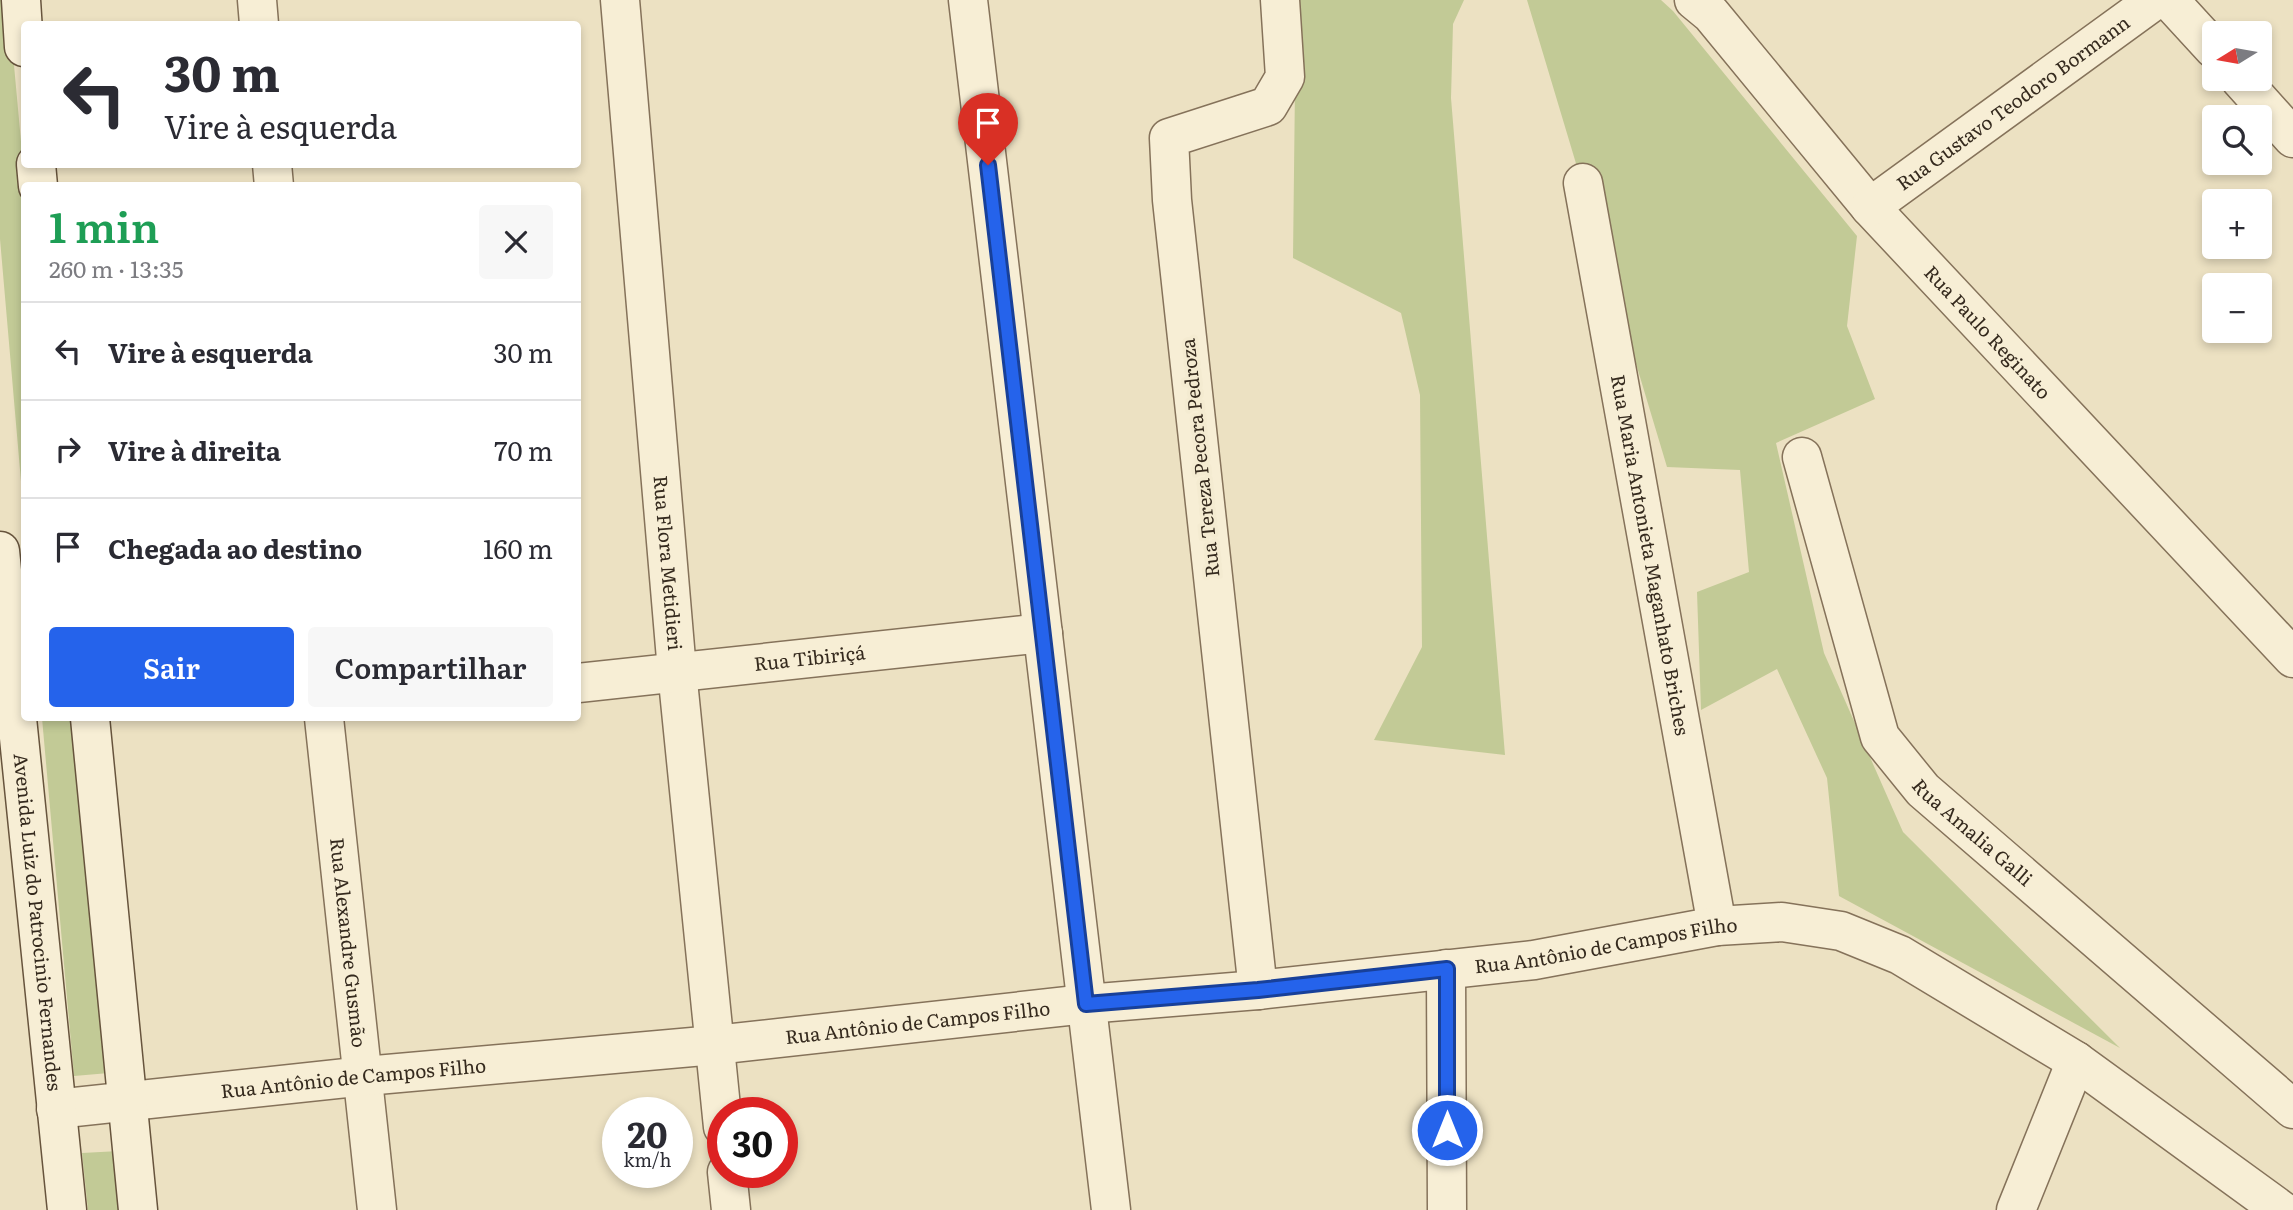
<!DOCTYPE html>
<html lang="pt">
<head>
<meta charset="utf-8">
<style>
  :root { --surface:#fff; --page:#f7f7f7; --text:#2b2b33; --muted:#7c7c81; --line:#e1e1e2; --accent:#2563eb }
  body { margin:0; font-family:Literata,serif; background:var(--page); color:var(--text); height:100vh; display:flex; flex-direction:column; font-size:26px; white-space:nowrap }
  * { box-sizing:border-box; margin:0 }
  p { font-size:23px; color:var(--muted) }
  .icon { flex:none; width:38px; height:38px; fill:none; stroke:currentColor; stroke-width:2; stroke-linecap:round; stroke-linejoin:round }
  .map { position:relative; flex:1; overflow:hidden }
  .sheet { position:absolute; left:21px; top:182px; width:560px; height:539px; display:flex; flex-direction:column; background:var(--surface); border-radius:7px; box-shadow:0 4px 10px #0003 }
  .sheet>* { flex:none }
  .top-card { position:absolute; left:21px; top:21px; width:560px; height:147px; border-radius:7px; box-shadow:0 4px 10px #0003; background:#fff; color:var(--text); overflow:hidden }
  .needle { width:46px; rotate:259deg }
  .fabs { position:absolute; left:2202px; top:21px; display:grid; gap:14px }
  .fabs a { display:grid; place-items:center; width:70px; height:70px; border-radius:7px; background:var(--surface); box-shadow:0 4px 10px #0003; font-size:35px }
  .speed { position:absolute; left:602px; top:1097px; display:flex; gap:14px; font-size:35px; font-weight:700; text-align:center }
  .speed>* { display:grid; place-content:center; width:91px; height:91px; border-radius:50%; background:var(--surface); box-shadow:0 4px 10px #0003; line-height:1 }
  .speed small { font-size:18px; font-weight:400 }
  .speed .limit { border:10px solid #d22; background:#fff; color:#111 }
  .pin { position:absolute; display:grid; place-items:center; width:60px; height:60px; color:#fff; margin:-72px -30px; border-radius:50% 50% 50% 0; rotate:-45deg; box-shadow:0 0 7px #0007 }
  .pin .icon { rotate:45deg }
  .me { position:absolute; width:77px; margin:-38px; rotate:0deg; stroke-linejoin:round; filter:drop-shadow(0 0 5px #0008) }
  .turn { display:flex; align-items:center; gap:24px; height:147px; padding:0 28px; font-size:32px }
  .turn .icon { width:91px; height:91px; stroke-width:2.5 }
  .turn b { display:block; font-size:49px; line-height:60px }
  .round { display:grid; place-items:center; flex:none; width:74px; height:74px; border-radius:7px; background:var(--page) }
  .summary { display:flex; align-items:center; justify-content:space-between; height:119px; padding:0 28px }
  h1 { font-size:42px; font-weight:600; line-height:52px; color:#1e9e55 }
  .action { display:flex; gap:14px; margin-top:auto; padding:14px 28px }
  .action a { flex:1; height:80px; border-radius:7px; background:var(--accent); color:#fff; font-size:28px; font-weight:600; line-height:80px; text-align:center }
  .action a+a { background:var(--page); color:var(--text) }
  ul { padding:0; list-style:none }
  li { display:flex; align-items:center; gap:21px; height:98px; padding:0 28px; border-top:2px solid var(--line) }
  li div { flex:1 }
  li b { display:block; font-size:26px }
  li em { font-style:normal }
  .map>svg:first-child { display:block }
  .green { fill:#c2ca96 }
  .lines { fill:none; stroke-linecap:round; stroke-linejoin:round }
  .street-casing { stroke:#85725a; stroke-width:41 }
  .secondary-casing { stroke:#67543d; stroke-width:41 }
  .street { stroke:#f7eed5; stroke-width:38 }
  .secondary { stroke:#f7eed5; stroke-width:38 }
  .route-casing { stroke:#184099; stroke-width:18 }
  .route { stroke:#2563eb; stroke-width:12 }
  .labels { text-anchor:middle; stroke-width:7; stroke-linejoin:round; paint-order:stroke }
  .street-label { font-size:19px; fill:#352a1e; stroke:#f4ebd1 }
</style>
</head>
<body>
<div class="map">
<svg width="2293" height="1210" viewBox="0 0 2293 1210">
  <rect width="100%" height="100%" fill="#ece1c2"/>
  <path class="green" d="M0,0H8L25,185L24,516L0,239Z
    M1296,0H1464L1453,24L1451,98L1505,755L1374,740L1422,647L1420,395L1401,313L1293,258Z
    M1527,0H1661L1673,11L1857,236L1847,326L1875,399L1776,443L1824,653L1903,832L2120,1048L1839,896L1827,778L1777,669L1701,710L1697,592L1749,572L1740,470L1667,467Z
    M42,718H75L109,1073L74,1076Z
    M119,1151L125,1210H88L82,1153Z"/>
  <g class="lines">
    <g class="street-casing">
      <g id="street">
        <path d="M257,0L259,24"/>
        <path id="s1" d="M620,0L677,671L723,1127"/>
        <path d="M968,0L1111,1210"/>
        <path id="s2" d="M1694,0L1711,14L1870,207L2293,658"/>
        <path d="M2169,0L2214,49"/>
        <path d="M2240,79L2293,138"/>
        <path d="M272,164L274,186"/>
        <path id="s3" d="M1583,183L1717,926"/>
        <path id="s4" d="M1870,207L2155,0"/>
        <path id="s5" d="M1802,457L1880,737L1923,790L2293,1109"/>
        <path id="s6" d="M578,683L1043,633"/>
        <path id="s7" d="M324,718L377,1210"/>
        <path d="M1446,969L1447,1210"/>
        <path d="M1258,990L1172,200L1169,138L1268,106L1285,77L1280,0"/>
        <path id="s8" d="M56,1109L365,1076L715,1045L1086,1004L1258,990L1534,960L1717,926L1782,922L1841,931L1900,955L2076,1061L2281,1210"/>
        <path d="M727,1172L731,1210"/>
        <path d="M2016,1210L2076,1061"/>
      </g>
    </g>
    <g class="secondary-casing">
      <g id="secondary">
        <path d="M21,0L24,47"/>
        <path d="M36,164L38,186"/>
        <path id="s9" d="M0,551L67,1210"/>
        <path d="M90,718L138,1210"/>
      </g>
    </g>
    <use href="#street" class="street"/>
    <use href="#secondary" class="secondary"/>
  </g>
  <g class="lines">
    <g class="route-casing">
      <path id="route" d="M988,165L1086,1004L1258,990L1447,969V1130"/>
    </g>
    <use href="#route" class="route"/>
  </g>
  <g class="labels">
    <g class="street-label">
      <text dy="7" stroke="none"><textPath href="#s4" startOffset="177">Rua Gustavo Teodoro Bormann</textPath></text>
      <text dy="7" stroke="none"><textPath href="#s2" startOffset="444">Rua Paulo Reginato</textPath></text>
      <text transform="translate(1200 458) rotate(-96)" y="7">Rua Tereza Pecora Pedroza</text>
      <text dy="7" stroke="none"><textPath href="#s3" startOffset="378">Rua Maria Antonieta Maganhato Briches</textPath></text>
      <text dy="7" stroke="none"><textPath href="#s1" startOffset="565">Rua Flora Metidieri</textPath></text>
      <text dy="7" stroke="none"><textPath href="#s6" startOffset="233">Rua Tibiriçá</textPath></text>
      <text dy="7" stroke="none"><textPath href="#s5" startOffset="424">Rua Amalia Galli</textPath></text>
      <text dy="7" stroke="none"><textPath href="#s9" startOffset="373">Avenida Luiz do Patrocinio Fernandes</textPath></text>
      <text dy="7" stroke="none"><textPath href="#s7" startOffset="226">Rua Alexandre Gusmão</textPath></text>
      <text dy="7" stroke="none"><textPath href="#s8" startOffset="1559">Rua Antônio de Campos Filho</textPath></text>
      <text dy="7" stroke="none"><textPath href="#s8" startOffset="866">Rua Antônio de Campos Filho</textPath></text>
      <text dy="7" stroke="none"><textPath href="#s8" startOffset="299">Rua Antônio de Campos Filho</textPath></text>
    </g>
  </g>
</svg>
<div class="fabs">
<a><svg class="needle" viewBox="-14 -14 28 28"><path d="M0-13l5 13h-10z" fill="#e53935"/><path d="M0 13l5-13h-10z" fill="#7c7c81"/></svg></a>
<a><svg class="icon" aria-label="search" viewBox="0 0 24 24"><circle cx="10" cy="10" r="6"/><path d="M15 15l6 6"/></svg></a>
<a>+</a>
<a>−</a>
</div>
<div class="speed"><div>20<small>km/h</small></div><div class="limit">30</div></div>
<div class="pin" style="left:988px;top:165px;background:#d93025"><svg class="icon" aria-label="arrive" viewBox="0 0 24 24"><path d="M6 21V4h12l-3 4 3 4H6"/></svg></div>
<svg class="me" style="left:1447px;top:1130px" viewBox="-20 -20 40 40"><circle r="17" fill="#2563eb" stroke="#fff" stroke-width="3"/><path d="M0-11L8 9 0 5-8 9z" fill="#fff"/></svg>
<div class="top-card">
<div class="turn"><svg class="icon" aria-label="left" viewBox="0 0 24 24"><path d="M17 20v-9H6M10 6l-5 5 5 5"/></svg><div><b>30 m</b>Vire à esquerda</div></div>
</div>
<section class="sheet">
<div class="summary"><div><h1>1 min</h1><p>260 m · 13:35</p></div><a class="round"><svg class="icon" aria-label="close" viewBox="0 0 24 24"><path d="M6 6l12 12M18 6L6 18"/></svg></a></div>
<ul>
<li><svg class="icon" aria-label="left" viewBox="0 0 24 24"><path d="M17 20v-9H6M10 6l-5 5 5 5"/></svg><div><b>Vire à esquerda</b></div><em>30 m</em></li>
<li><svg class="icon" aria-label="right" viewBox="0 0 24 24"><path d="M7 20v-9h11M14 6l5 5-5 5"/></svg><div><b>Vire à direita</b></div><em>70 m</em></li>
<li><svg class="icon" aria-label="arrive" viewBox="0 0 24 24"><path d="M6 21V4h12l-3 4 3 4H6"/></svg><div><b>Chegada ao destino</b></div><em>160 m</em></li>
</ul>
<div class="action"><a>Sair</a><a>Compartilhar</a></div>
</section>
</div>
</body>
</html>
